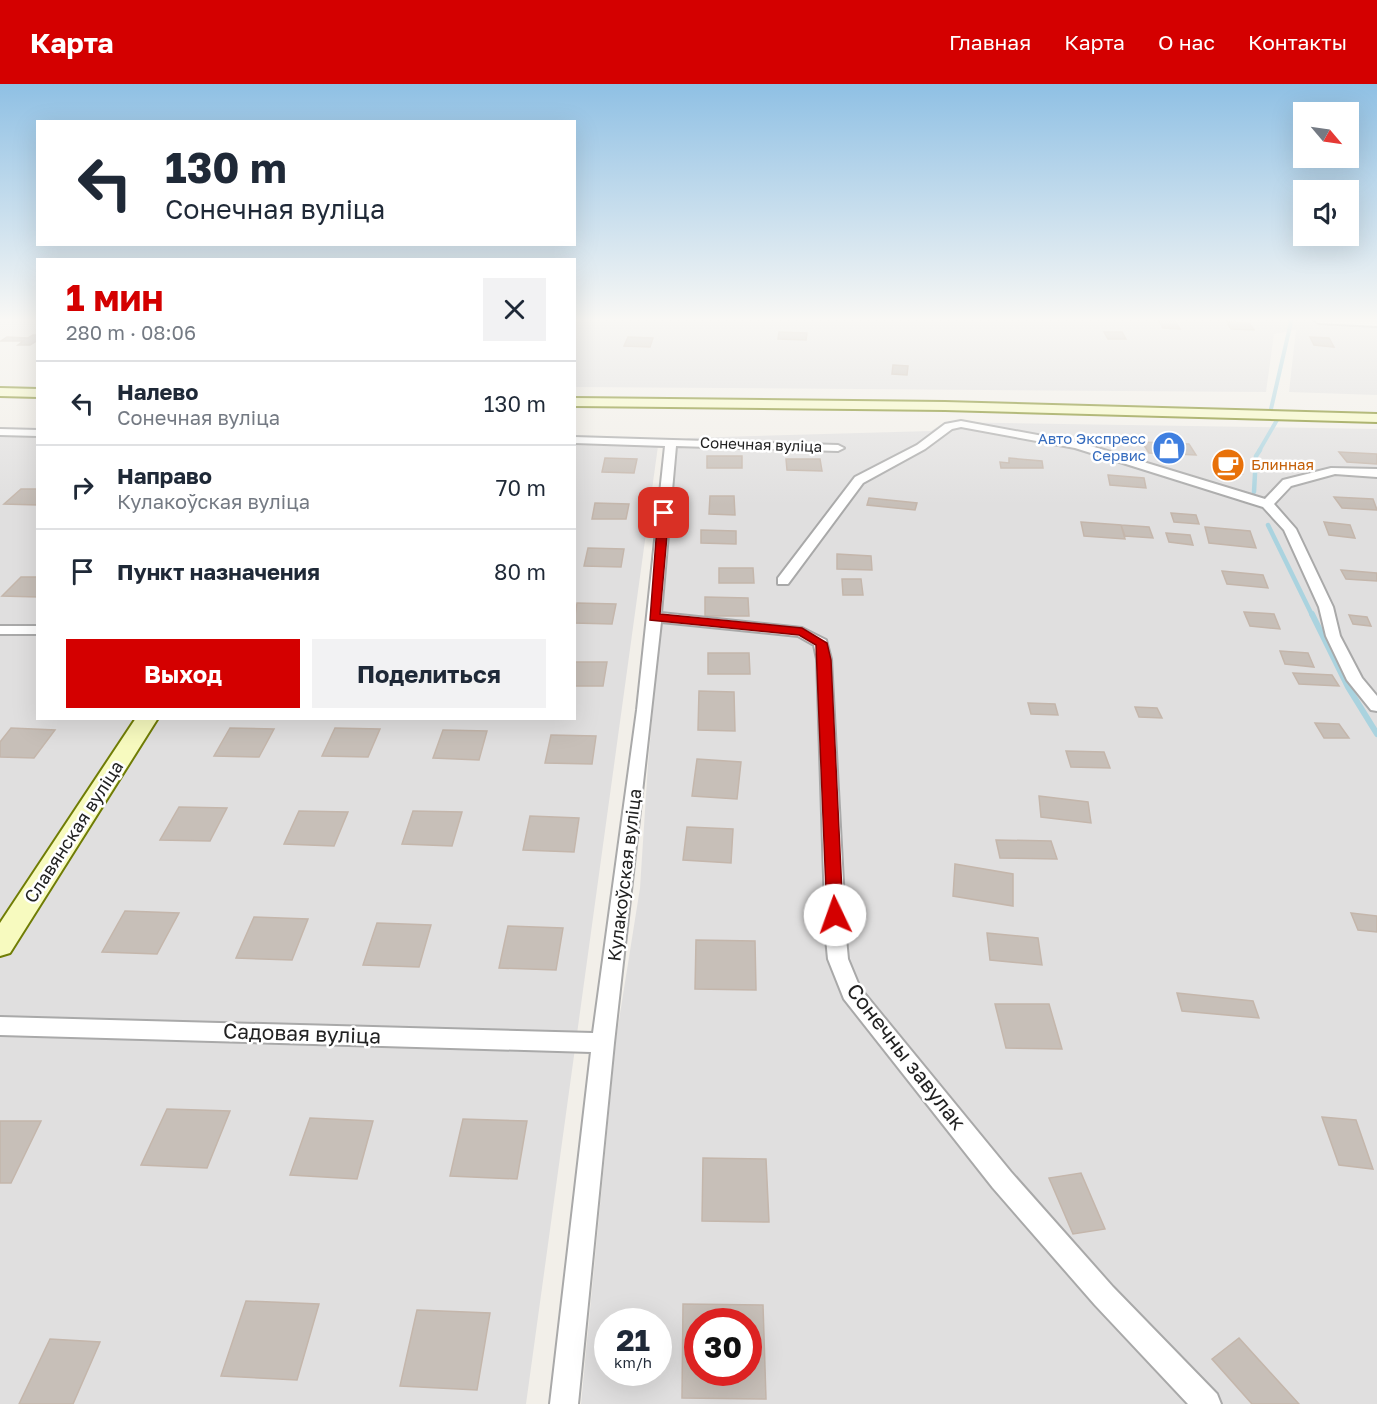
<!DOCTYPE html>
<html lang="ru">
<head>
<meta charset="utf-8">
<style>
  :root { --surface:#fff; --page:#f2f2f3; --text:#1f2937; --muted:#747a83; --line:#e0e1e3; --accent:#d40000 }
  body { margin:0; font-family:"Golos Text",sans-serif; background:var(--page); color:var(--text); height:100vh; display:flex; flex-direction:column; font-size:22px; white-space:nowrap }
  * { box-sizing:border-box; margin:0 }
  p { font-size:20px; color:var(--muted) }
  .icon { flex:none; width:33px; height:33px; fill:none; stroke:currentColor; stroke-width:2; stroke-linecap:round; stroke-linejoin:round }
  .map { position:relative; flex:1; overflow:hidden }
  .sheet { position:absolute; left:36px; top:174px; width:540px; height:462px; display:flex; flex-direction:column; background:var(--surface); border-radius:0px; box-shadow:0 6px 24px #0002 }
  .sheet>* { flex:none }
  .hud { position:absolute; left:36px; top:36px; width:540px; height:126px; border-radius:0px; box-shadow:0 6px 24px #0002; background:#fff; color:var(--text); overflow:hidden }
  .needle { width:39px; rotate:119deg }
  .buttons { position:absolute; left:1293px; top:18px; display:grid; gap:12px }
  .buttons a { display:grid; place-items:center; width:66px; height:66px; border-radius:0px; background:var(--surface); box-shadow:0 6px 24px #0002; font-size:30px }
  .speed { position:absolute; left:594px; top:1224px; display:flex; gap:12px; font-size:30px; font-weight:700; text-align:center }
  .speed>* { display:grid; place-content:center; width:78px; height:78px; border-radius:50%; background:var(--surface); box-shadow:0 6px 24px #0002; line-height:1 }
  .speed small { font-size:15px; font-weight:400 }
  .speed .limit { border:9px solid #d22; background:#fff; color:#111 }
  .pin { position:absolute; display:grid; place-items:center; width:51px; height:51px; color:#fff; margin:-26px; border-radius:12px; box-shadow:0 3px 9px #0006 }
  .me { position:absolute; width:66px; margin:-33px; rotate:357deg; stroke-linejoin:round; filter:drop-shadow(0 0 4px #0008) }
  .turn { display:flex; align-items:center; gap:21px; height:126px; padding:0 30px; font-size:27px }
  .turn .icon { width:78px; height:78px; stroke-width:2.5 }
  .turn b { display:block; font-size:42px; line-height:51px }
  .round { display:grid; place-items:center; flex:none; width:63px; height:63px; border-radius:0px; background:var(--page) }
  .headline { display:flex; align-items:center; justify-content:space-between; height:102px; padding:0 30px }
  h1 { font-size:36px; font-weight:700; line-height:45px; color:var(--accent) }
  .cta { display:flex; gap:12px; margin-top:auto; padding:12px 30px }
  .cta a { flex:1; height:69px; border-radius:0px; background:var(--accent); color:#fff; font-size:24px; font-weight:700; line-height:69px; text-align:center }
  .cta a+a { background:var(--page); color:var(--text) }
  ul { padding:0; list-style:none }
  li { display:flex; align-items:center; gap:18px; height:84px; padding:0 30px; border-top:2px solid var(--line) }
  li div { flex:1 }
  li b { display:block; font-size:22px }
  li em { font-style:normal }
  header { display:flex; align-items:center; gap:36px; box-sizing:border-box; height:84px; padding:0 30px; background:var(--accent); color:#fff }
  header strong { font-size:28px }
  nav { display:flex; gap:33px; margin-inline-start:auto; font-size:21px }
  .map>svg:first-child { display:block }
  .residential { fill:#e0dfdf; fill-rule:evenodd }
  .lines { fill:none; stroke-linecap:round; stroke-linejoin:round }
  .stream-far2 { stroke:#aad3df; stroke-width:4 }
  .stream-far1 { stroke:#aad3df; stroke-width:4.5 }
  .stream { stroke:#aad3df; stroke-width:6 }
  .building { fill:#c7bfb8; stroke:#c4b6ab; stroke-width:1.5; fill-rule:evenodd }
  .street-casing { stroke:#a9a9a9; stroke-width:4 }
  .secondary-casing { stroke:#707d05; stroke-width:4 }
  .street { fill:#fff; fill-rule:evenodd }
  .secondary { fill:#f7fabf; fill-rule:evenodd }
  .route { fill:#d40000; stroke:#8a0000; stroke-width:1.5 }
  .labels { text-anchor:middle; stroke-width:5; stroke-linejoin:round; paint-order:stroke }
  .far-shop-label { font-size:15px; fill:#366cbe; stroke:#fff; text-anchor:end }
  .far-street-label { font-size:15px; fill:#222; stroke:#fff }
  .far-food-label { font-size:15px; fill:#c56008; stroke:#fff; text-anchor:start }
  .street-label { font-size:18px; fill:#222; stroke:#fff }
  .near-street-label { font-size:21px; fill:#222; stroke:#fff }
</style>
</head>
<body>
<header>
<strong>Карта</strong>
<nav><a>Главная</a><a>Карта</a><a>О нас</a><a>Контакты</a></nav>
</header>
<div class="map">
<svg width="1377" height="1320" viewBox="0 0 1377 1320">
  <rect width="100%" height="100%" fill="#f2efe9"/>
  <path class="residential" d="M575,236H1377V311L1289,308L1296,246L1274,250L1266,308L575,303Z
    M945,338L1377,345V1320H581L616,955L640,804L648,680L677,360L688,354L931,347ZM608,1238H658V1288H608ZM698,1238H748V1288H698Z
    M0,352L37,353L38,634H574L575,361L658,362L526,1320H0Z"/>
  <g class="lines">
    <path class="stream-far2" d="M1271,325L1291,238
      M1259,367L1277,336"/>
    <path class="stream-far1" d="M1254,408L1256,372L1260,366
      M1268,441L1312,531"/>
    <path class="stream" d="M1312,530L1348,603L1377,650"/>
  </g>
  <path class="building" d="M1158,236H1175L1180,245L1163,244Z
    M1227,238L1249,239L1254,246L1231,245Z
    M779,248L807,249L806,256L778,255Z
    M1104,248H1122L1126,255H1108Z
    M33,251H38V256L30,261H18L23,257H1L7,253L28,254Z
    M628,253L653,254L650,263L624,262Z
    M1310,253L1329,254L1334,263L1314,261Z
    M893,281L908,282L907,291L892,290Z
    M1142,358L1189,360L1196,371L1149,369Z
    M1339,368L1377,370V380L1347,378Z
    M707,372H742V384H707Z
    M1214,373H1229L1242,390L1227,389Z
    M605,374L637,375L634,389L602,388Z
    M1009,374L1042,377L1043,384H1001L1000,378L1009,379Z
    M786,375H820L822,387L787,386Z
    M1108,391L1144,394L1146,404L1110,401Z
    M21,405H38V421L4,420Z
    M710,412H734L735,431L709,430Z
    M1334,413L1373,415L1377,426L1342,424Z
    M869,414L917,419L915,426L867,421Z
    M595,419L629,420L626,435H592Z
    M1171,429L1196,431L1199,440L1174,438Z
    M1081,438L1121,441L1125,455L1084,452Z
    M1324,438L1350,441L1355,454L1329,451Z
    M1121,441L1149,443L1153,454L1125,452Z
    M1205,443L1250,447L1256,464L1209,459Z
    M701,446L736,447V460L701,459Z
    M1166,449L1190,451L1193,461L1169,458Z
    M588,464L624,465L621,483L584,482Z
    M837,470L871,472L872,486L837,485Z
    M719,484H753L754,499H719Z
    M1341,486L1377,489V497L1346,495Z
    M1222,487L1263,491L1268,504L1227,500Z
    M21,493H38V513L2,512Z
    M842,495H861L863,511H843Z
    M705,513L748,514L749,532H705Z
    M577,519L616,520L612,540L574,539Z
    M1244,528L1274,530L1280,545L1250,542Z
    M1349,531L1367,533L1371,542L1353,540Z
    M1280,567L1308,569L1314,583L1285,580Z
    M708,569H749L750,590H708Z
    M574,578H607L603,602H574Z
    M1293,589L1332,591L1339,602L1299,600Z
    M699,607L734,608L735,647L698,646Z
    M1028,619L1055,620L1058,631L1031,630Z
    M1135,623L1157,624L1162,634L1139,633Z
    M1315,639L1339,640L1349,654H1324Z
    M11,644L55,646L34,674L0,673V658Z
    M230,644L274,645L259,673L214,672Z
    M335,644L380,645L368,673L322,672Z
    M443,646L487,647L479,676L433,674Z
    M551,651L596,652L592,680L545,679Z
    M1066,667L1104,668L1110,684L1071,683Z
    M697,675L741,678L737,715L692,712Z
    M1039,712L1088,718L1091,739L1041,733Z
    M179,723L227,724L210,757L160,756Z
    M299,727L348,728L334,762L284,760Z
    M413,727L462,728L452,762L402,760Z
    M530,732L579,734L574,768L523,766Z
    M687,743L733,745L731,779L683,776Z
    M996,756L1051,757L1057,775L1000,774Z
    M955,780L1013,790V822L953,812Z
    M125,827L179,829L157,870L102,868Z
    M1351,829L1377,832V848L1358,846Z
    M254,833L308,835L292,876L236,874Z
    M377,839L431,841L419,883L363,881Z
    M508,842L563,844L556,886L499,884Z
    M987,849L1038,854L1042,881L990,876Z
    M696,856L755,857L756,906L695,905Z
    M1177,909L1253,917L1259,934L1182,927Z
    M995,920H1049L1062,965L1006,964Z
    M167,1025L230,1027L207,1084L141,1081Z
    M1322,1033L1356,1036L1373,1085L1339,1081Z
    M310,1034L373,1037L357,1095L290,1091Z
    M463,1035L527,1037L517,1095L450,1092Z
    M0,1037H41L11,1099H0Z
    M703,1074L766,1075L769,1138L702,1137Z
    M1081,1089L1105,1145L1073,1150L1049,1094Z
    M246,1217L319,1220L297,1296L221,1292Z
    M683,1220L763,1221L766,1315L682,1314ZM698,1238H748V1288H698Z
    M417,1226L490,1229L477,1306L400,1302Z
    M1239,1254L1299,1320H1252L1212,1275Z
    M50,1255L100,1258L73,1320H19Z"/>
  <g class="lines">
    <g class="street-casing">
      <path id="street" d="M1314,236H1377V242L1318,239Z
        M961,337L1081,359L1265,415L1283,396L1331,384L1377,385V393L1335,390L1291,402L1274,420L1296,445L1333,523L1340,552L1362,594L1377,612V627L1371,626L1347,596L1326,552L1319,523L1284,446L1263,423L1075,364L961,343L952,345L925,365L863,399L788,500H778V494L855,393L917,361L945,340Z
        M0,345L38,346V352L0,351Z
        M574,353L838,361L844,364L838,367L676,362L661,529L802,544L826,556L831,575L846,854L848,875L860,904L1011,1088L1113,1203L1217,1310L1221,1320H1188L1095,1221L993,1104L844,915L828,875L826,854L817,575L814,561L798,552L661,538L614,959L578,1320H550L591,968L0,951V933L593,949L637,626L665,362L574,359Z
        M0,542H38V550H0Z"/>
    </g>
    <g class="secondary-casing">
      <path id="secondary" d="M0,304L38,305V313L0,312Z
        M574,314L945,318L1377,330V338L945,326L574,322Z
        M136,634H158L10,869L0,872V839Z"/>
    </g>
    <use href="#street" class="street"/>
    <use href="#secondary" class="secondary"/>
  </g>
  <linearGradient id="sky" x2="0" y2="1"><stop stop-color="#8fc0e4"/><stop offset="0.56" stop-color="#f9f8f5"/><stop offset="1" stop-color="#f9f8f5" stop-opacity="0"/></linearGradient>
  <rect width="1377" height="421" fill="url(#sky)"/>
  <path class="route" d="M664,426L669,429L660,530L802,544L827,559L831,576L843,831L841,835H829L827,831L816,561L799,551L650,536L658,429Z"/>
  <defs>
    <g id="shop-disc" transform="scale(1.725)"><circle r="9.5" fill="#3f7fe0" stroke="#fff"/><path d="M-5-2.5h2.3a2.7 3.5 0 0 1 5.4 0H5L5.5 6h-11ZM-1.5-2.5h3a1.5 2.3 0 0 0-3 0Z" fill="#fff"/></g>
    <g id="cafe-disc" transform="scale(1.725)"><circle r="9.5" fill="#e8710a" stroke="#fff"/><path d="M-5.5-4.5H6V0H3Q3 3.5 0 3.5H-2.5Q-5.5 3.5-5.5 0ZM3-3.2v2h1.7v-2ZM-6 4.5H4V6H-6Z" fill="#fff"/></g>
  </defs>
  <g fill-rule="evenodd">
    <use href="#shop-disc" x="1169" y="364"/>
    <use href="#cafe-disc" x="1228" y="381"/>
  </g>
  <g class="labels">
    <g class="far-shop-label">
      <text x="1146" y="360">Авто Экспресс<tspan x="1146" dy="17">Сервис</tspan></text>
    </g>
    <g class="far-street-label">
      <text transform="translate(761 361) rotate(2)" y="5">Сонечная вуліца</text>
    </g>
    <g class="far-food-label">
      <text x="1251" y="386">Блинная</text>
    </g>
    <g class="street-label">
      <text transform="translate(74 748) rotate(-57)" y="6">Славянская вуліца</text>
      <text transform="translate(625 791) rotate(-83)" y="6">Кулакоўская вуліца</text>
    </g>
    <g class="near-street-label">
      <text transform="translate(302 950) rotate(2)" y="7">Садовая вуліца</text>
      <text transform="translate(906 973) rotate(52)" y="7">Сонечны завулак</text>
    </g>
  </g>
</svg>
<div class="buttons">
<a><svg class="needle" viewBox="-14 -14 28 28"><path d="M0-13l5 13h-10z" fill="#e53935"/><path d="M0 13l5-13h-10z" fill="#747a83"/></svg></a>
<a><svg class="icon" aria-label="sound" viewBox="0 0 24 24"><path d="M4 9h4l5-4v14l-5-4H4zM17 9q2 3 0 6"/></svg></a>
</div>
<div class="speed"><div>21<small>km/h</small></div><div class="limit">30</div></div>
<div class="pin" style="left:664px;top:429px;background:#d93025"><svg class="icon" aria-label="arrive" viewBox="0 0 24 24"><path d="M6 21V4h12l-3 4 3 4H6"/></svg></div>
<svg class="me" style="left:835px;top:831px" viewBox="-20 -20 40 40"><circle r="19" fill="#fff"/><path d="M0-13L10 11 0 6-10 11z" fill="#d40000"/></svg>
<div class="hud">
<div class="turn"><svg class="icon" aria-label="left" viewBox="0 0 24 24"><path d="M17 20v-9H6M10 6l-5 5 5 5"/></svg><div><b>130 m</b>Сонечная вуліца</div></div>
</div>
<section class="sheet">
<div class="headline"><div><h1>1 мин</h1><p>280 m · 08:06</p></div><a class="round"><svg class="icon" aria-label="close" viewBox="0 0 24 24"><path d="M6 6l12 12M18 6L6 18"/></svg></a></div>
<ul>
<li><svg class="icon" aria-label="left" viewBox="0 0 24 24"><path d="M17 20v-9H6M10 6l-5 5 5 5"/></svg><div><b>Налево</b><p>Сонечная вуліца</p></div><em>130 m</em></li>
<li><svg class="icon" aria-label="right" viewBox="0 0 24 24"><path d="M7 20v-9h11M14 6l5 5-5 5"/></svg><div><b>Направо</b><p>Кулакоўская вуліца</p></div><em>70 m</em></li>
<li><svg class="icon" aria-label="arrive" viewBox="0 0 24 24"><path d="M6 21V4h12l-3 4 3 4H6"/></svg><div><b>Пункт назначения</b></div><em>80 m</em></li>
</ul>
<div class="cta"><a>Выход</a><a>Поделиться</a></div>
</section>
</div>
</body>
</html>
